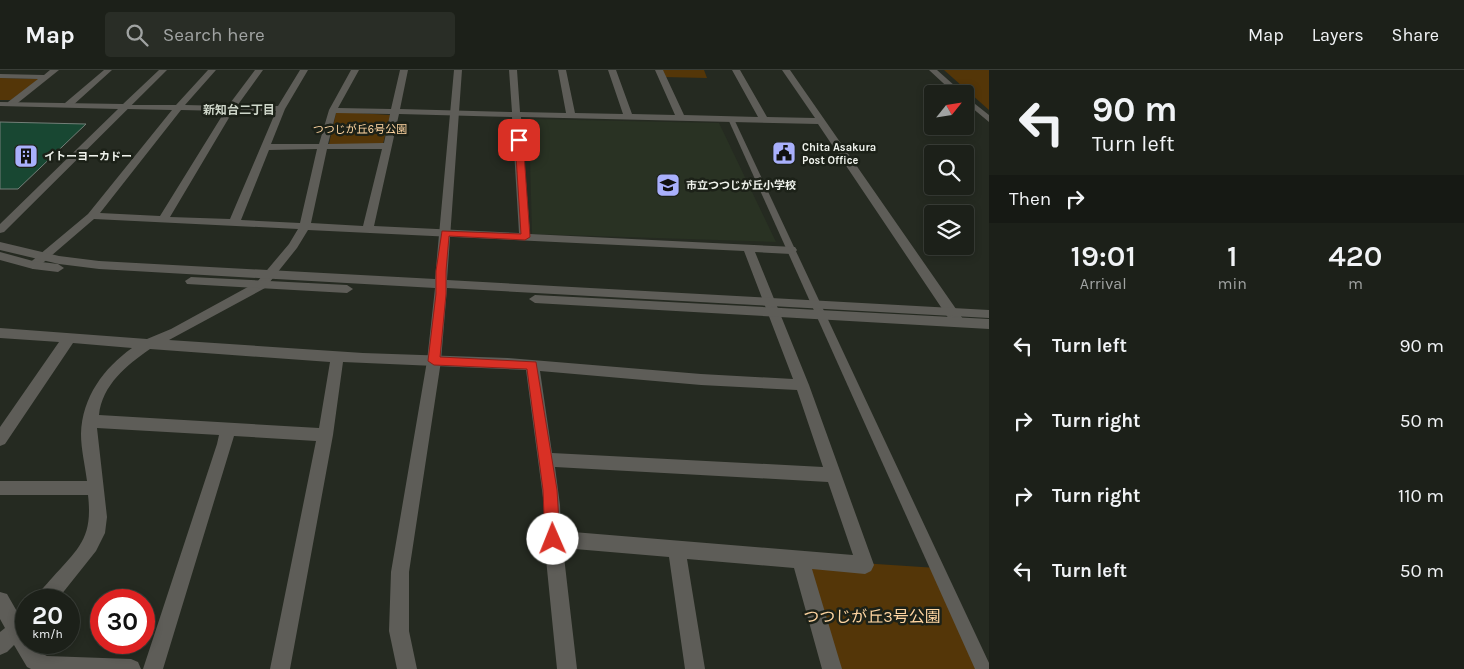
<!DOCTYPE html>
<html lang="en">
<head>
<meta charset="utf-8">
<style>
  :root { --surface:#1c2019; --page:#292d26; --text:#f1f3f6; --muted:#a0a3a2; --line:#3a3e38 }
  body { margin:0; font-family:Karla,"Noto Sans JP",sans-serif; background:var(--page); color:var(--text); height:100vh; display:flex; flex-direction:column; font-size:19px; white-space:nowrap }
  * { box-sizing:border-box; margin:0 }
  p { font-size:16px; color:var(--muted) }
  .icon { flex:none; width:28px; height:28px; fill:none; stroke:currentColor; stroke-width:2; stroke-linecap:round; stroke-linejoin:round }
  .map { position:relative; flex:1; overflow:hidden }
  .drawer { display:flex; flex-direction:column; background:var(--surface); width:475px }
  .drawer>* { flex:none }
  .hud { background:#1c2019; color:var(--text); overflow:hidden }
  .needle { width:32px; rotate:60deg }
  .tools { position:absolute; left:924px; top:15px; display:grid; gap:10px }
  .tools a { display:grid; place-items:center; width:50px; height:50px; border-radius:5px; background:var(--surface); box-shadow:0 2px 8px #0003,0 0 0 1px var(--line); font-size:25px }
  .speed { position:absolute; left:15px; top:519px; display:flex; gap:10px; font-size:25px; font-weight:700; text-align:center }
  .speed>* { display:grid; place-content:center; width:65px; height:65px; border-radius:50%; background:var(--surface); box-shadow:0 2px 8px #0003,0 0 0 1px var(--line); line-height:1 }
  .speed small { font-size:12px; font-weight:400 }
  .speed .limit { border:8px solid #d22; background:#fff; color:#111 }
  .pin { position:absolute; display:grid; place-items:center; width:42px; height:42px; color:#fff; margin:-21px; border-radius:10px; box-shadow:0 2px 8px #0006 }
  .me { position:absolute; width:55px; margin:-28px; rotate:359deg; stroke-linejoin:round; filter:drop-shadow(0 0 4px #0008) }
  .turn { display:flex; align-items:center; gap:18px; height:105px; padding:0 20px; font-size:22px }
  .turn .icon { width:65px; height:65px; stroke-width:2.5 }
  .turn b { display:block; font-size:35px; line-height:42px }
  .then { display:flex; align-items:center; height:48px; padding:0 20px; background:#0003; gap:10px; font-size:19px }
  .eta { display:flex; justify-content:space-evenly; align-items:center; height:85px; text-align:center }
  .eta b { font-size:30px; font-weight:600; line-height:35px }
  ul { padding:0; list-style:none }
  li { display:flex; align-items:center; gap:15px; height:75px; padding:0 20px }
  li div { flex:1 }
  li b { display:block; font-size:19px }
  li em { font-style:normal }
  header { display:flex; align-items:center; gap:30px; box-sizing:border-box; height:70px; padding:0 25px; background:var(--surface); border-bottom:1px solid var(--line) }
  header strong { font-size:24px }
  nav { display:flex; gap:28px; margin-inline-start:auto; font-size:18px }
  .search { width:350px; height:45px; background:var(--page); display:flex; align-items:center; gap:12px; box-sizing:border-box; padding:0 18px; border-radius:5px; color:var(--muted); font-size:19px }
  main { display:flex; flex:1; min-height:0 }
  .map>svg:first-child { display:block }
  .built { fill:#293223 }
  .green { fill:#543608 }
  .building { fill:#184732; stroke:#737f78 }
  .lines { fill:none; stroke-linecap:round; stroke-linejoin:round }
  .pedestrian { fill:#5e5d58; fill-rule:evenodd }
  .minor { fill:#5e5d58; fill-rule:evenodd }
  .tertiary { fill:#5e5d58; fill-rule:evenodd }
  .route { fill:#d93025; stroke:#8d1f18 }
  .labels { text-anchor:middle; stroke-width:5; stroke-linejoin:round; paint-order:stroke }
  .far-park-label { font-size:11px; fill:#ffd5a1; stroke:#1c2118 }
  .far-poi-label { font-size:11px; font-weight:bold; fill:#eff2ec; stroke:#1c2118; text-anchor:start }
  .far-neighbourhood-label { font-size:12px; font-weight:bold; fill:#ced6c9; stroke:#1c2118 }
  .near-park-label { font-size:16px; fill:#ffd5a1; stroke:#1c2118 }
</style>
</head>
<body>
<header>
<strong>Map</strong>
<div class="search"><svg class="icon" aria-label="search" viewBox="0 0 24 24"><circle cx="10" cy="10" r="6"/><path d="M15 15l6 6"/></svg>Search here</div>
<nav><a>Map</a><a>Layers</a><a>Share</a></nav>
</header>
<main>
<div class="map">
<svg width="989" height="599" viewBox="0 0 989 599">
  <rect width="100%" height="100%" fill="#252a21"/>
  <path class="built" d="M529,49L719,53L776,172L532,164Z"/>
  <path class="green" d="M661,0H704L707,8L663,7Z
    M944,0H989V40Z
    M0,8L39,9L11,30H0Z
    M340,42L390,45L383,74H329L336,43Z
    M800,489L937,498L983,599H832Z"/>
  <path class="building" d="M0,52L86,54L18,119H0Z"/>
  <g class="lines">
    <path class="pedestrian" d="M731,47L734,49L989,593V599H975L728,49Z"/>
    <path class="minor" d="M50,0H59L14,36H8V32L38,9L0,8V4L44,5Z
      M104,0H112L71,37H65V33Z
      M208,0H216L185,35L228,36L255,0H263L237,36H278L300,0H308L285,39L271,74H319L329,40L351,0H359L338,38L391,39L400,0H408L400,39L512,42L509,0H517L520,42L566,43L558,0H566L575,43L623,44L608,0H616L632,44L675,45L655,0H663L684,45L758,47L732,0H740L767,47L815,48L782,0H790L963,249L964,252L963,255H953L818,54L521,47L530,164L795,177L797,180L795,183L791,184L755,182L809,315L874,495L871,501L865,504L812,499L842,599H822L794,498L687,489L705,599H685L669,487L563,478L577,599H557L544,469V435L526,300L343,292L333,365L290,599H270L316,371L234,366L163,599H143L217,374L219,365L97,358L107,447L105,463L96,481L57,530H36C39,521 46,515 52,508C79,478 93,468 88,425H0V411H87C85,395 81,379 81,364C82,327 104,298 132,278L73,273L5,374L0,376V357L59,272L0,268V258L147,269L171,259L257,212L289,174L298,159L94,149L37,198L33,199L27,195L88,144L172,40L127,39L123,37L124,35H176ZM181,40L225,41L160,146L100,143ZM233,41H276L230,149L170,147ZM336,43L390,44L384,73L328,74ZM399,44L512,47L519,163L374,156ZM317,79L300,153L241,150L269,80ZM327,79H382L363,156L311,153ZM308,160L744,181L793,309L701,304L508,288L363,283L169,270L265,218L297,178ZM150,279L330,292L319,358L99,345C102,315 127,295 150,279ZM540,301L701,315L797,320L823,397L552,383ZM555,397L828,412L853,485L561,461L560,435Z
      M0,522L7,524L19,545L26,542V572H35L41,583L47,586L131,589L138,592L141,599H31L27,597L14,575L7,582L0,585V562L5,558L0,549Z"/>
    <path class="tertiary" d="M159,0H167L4,162L0,163V154L118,39L0,36V32L123,34Z
      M454,0H462L447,210L989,240V248L447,218L441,291L409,502V561L417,599H397L389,561L391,502L427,291L435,218L99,199L59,194L0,180V172L59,186L99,191L435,209Z
      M929,0H937L964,24H955Z
      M965,26L989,45V52L965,32Z
      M0,182L33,191L58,194L64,198L58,202L33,199L0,190Z
      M191,207L347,215L353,219L347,223L187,214L185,211Z
      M535,225L989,249V259L535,233L529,229Z"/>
  </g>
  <path class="route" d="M519,67L523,70L530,167L525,170L449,166L446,201V224L440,287L536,292L557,420L560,469L558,474L553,476L548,474L545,469L543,420L527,299L434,295L428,291L436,224V201L442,161L521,164L515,70Z"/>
  <defs>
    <g id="civic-square" transform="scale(1.25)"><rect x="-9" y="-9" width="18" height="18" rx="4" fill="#a9b0fc" stroke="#1c2118"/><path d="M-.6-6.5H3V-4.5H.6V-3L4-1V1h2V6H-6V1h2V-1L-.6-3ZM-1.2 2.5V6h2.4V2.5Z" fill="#111"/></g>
    <g id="building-square" transform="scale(1.25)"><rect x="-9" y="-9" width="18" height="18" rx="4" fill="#a9b0fc" stroke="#1c2118"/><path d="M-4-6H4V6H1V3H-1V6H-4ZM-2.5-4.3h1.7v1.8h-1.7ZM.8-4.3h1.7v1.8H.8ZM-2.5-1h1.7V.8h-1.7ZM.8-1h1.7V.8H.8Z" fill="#111"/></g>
    <g id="school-square" transform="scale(1.25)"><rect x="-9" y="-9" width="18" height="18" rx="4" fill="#a9b0fc" stroke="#1c2118"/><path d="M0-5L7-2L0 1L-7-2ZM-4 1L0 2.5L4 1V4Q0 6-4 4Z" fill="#111"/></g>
  </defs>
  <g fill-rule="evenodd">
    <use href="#civic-square" x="784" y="83"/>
    <use href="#building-square" x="26" y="86"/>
    <use href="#school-square" x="668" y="115"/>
  </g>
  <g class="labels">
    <g class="far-park-label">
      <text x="360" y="63">つつじが丘6号公園</text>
    </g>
    <g class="far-poi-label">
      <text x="802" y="81">Chita Asakura<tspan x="802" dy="13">Post Office</tspan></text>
      <text x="44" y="90">イトーヨーカドー</text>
      <text x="686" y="119">市立つつじが丘小学校</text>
    </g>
    <g class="far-neighbourhood-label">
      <text x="239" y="44">新知台二丁目</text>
    </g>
    <g class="near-park-label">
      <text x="872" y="552">つつじが丘3号公園</text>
    </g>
  </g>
</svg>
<div class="tools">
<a><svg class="needle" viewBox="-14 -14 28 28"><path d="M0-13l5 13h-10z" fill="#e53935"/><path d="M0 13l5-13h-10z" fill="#a0a3a2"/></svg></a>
<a><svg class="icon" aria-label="search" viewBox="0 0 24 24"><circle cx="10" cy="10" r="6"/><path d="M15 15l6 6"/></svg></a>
<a><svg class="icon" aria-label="layers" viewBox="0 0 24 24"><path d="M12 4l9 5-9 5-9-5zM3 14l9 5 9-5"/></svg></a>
</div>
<div class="speed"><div>20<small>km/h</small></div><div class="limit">30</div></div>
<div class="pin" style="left:519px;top:70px;background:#d93025"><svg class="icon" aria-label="arrive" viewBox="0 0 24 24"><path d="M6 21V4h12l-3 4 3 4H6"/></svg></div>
<svg class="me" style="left:553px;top:469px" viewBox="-20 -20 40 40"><circle r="19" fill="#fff"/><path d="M0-13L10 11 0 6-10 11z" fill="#d93025"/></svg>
</div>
<section class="drawer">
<div class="hud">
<div class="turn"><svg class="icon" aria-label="left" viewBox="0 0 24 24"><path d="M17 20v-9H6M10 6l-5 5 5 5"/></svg><div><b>90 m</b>Turn left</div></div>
<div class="then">Then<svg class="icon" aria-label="right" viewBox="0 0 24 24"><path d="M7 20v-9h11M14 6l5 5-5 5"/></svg></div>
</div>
<div class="eta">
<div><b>19:01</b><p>Arrival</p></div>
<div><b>1</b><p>min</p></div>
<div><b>420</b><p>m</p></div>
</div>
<ul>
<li><svg class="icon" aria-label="left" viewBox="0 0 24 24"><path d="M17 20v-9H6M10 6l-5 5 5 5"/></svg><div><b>Turn left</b></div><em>90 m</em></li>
<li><svg class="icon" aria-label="right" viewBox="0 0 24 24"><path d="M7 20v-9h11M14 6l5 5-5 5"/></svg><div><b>Turn right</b></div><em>50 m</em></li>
<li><svg class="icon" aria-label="right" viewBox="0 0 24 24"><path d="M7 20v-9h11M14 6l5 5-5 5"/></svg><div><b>Turn right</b></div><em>110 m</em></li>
<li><svg class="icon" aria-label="left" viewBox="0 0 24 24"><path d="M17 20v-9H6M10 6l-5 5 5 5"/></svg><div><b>Turn left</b></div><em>50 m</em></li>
</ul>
</section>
</main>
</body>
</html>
